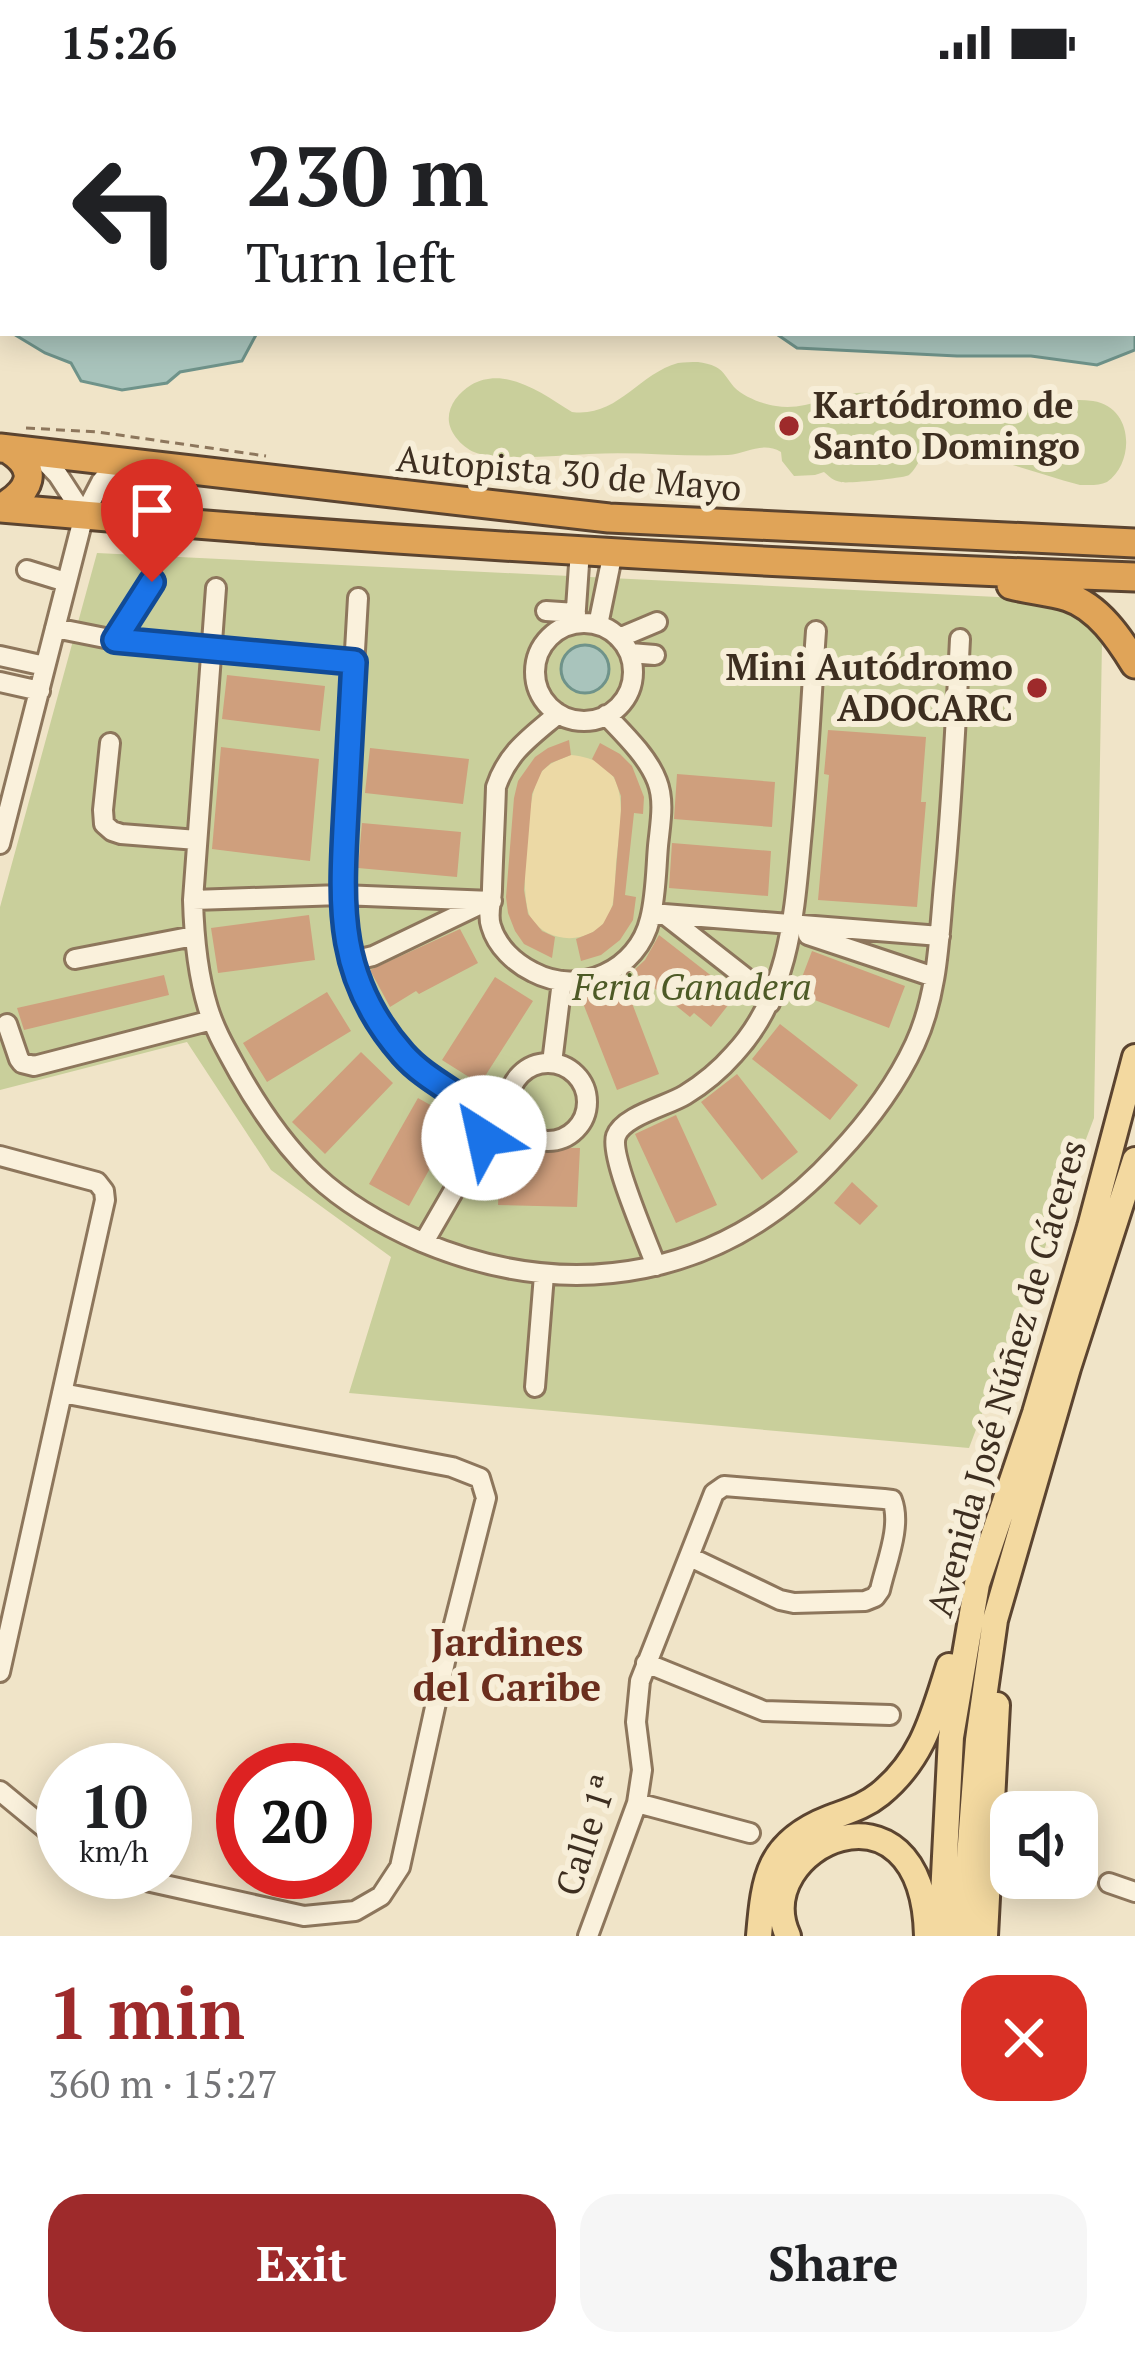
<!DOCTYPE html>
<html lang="en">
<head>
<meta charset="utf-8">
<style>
  :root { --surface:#fff; --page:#f6f6f6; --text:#202124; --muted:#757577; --accent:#9e2a2b }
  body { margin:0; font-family:"PT Serif",serif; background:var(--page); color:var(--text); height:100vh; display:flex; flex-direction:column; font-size:45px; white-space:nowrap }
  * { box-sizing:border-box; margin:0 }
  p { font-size:39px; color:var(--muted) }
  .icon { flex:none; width:66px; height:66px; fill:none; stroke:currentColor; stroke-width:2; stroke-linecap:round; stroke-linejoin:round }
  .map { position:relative; height:1852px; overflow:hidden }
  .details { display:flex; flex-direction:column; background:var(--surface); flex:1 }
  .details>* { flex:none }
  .hud { position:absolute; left:0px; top:0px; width:1137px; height:252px; box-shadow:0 6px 30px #0003; background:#fff; color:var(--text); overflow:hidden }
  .fabs { position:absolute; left:990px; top:1707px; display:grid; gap:24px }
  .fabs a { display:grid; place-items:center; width:108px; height:108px; border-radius:24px; background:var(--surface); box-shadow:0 6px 30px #0003; font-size:60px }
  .speed { position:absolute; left:36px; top:1659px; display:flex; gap:24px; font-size:60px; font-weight:700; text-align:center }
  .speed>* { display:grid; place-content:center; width:156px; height:156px; border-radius:50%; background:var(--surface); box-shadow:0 6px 30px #0003; line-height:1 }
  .speed small { font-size:30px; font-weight:400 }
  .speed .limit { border:18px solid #d22; background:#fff; color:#111 }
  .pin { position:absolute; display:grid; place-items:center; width:102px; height:102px; color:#fff; margin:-123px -51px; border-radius:50% 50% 50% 0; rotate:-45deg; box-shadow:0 0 12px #0007 }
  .pin .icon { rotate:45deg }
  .me { position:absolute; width:132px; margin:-66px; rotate:325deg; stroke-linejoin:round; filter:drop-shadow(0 0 9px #0008) }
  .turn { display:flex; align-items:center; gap:42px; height:252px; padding:0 48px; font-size:54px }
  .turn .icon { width:156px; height:156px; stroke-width:2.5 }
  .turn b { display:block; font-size:84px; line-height:102px }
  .round { display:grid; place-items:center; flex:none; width:126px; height:126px; border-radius:36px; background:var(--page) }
  .head { display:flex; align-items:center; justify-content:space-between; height:204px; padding:0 48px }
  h1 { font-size:72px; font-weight:700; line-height:90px; color:var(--accent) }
  .primary-button { display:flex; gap:24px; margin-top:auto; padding:24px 48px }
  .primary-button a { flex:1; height:138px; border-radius:36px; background:var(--accent); color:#fff; font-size:48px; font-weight:700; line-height:138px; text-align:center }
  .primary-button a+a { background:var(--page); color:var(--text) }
  .status { display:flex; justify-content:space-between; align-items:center; height:84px; padding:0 60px; background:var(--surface); direction:ltr }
  .status svg { height:33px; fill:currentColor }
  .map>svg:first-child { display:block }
  .green { fill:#c9cf9b }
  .sand { fill:#ecd9a5 }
  .water { fill:#a9c4bc; stroke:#6f938a; stroke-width:3 }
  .building { fill:#cf9f7d }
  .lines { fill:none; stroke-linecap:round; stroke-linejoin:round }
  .minor-casing { stroke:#8d765c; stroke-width:24 }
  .major-casing { stroke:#5b4430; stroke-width:30 }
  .highway-casing { stroke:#5b4430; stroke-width:33 }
  .path { stroke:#8d765c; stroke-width:3; stroke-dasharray:9 6; stroke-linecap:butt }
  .minor { stroke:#faf1dc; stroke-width:18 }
  .major { stroke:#f3d9a0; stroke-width:24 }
  .highway { stroke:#e0a458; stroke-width:27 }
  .route-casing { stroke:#114b97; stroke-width:30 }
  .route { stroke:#1a73e8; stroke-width:21 }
  .poi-dot { fill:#9e2a2b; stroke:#f7eed8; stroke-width:4.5 }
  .labels { text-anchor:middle; stroke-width:12; stroke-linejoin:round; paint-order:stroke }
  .poi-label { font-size:36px; font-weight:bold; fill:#3d2e20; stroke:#f7eed8; text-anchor:start }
  .street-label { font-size:36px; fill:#3d2e20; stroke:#f7eed8 }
  .park-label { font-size:36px; font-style:italic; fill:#4d5a26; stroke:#f7eed8 }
  .neighbourhood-label { font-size:39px; font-weight:bold; fill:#6b2e1e; stroke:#f7eed8 }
</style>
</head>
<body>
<div class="status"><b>15:26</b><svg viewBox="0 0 49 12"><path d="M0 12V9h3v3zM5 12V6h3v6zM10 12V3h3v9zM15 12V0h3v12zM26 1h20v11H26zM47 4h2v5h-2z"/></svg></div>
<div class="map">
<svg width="1135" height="1852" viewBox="0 0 1135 1852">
  <rect width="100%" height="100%" fill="#f0e4c8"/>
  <path class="green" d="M698,278C704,279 710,280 716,283C724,287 728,296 734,303C744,313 762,320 776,322C805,327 829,311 857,309C899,306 935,332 974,332C1013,332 1054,311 1093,317C1134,323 1135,379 1107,398C1099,402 1089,401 1080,401C1025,387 980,363 921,375C917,380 914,387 909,391C906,394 845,400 841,398C832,396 831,394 824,388L815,391L794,392L782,377L781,368C762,357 747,370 728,371C682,373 635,367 589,370C553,372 515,376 480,370C466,367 451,352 449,338C447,323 458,309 471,301C505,281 543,310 572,328C617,334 638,290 678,279C685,278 691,278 698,278Z
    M97,469L1060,516L1102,557L1094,1034L969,1364L349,1309L391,1173L271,1086L187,958L0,1006V823Z"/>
  <path class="sand" d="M571,671C635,677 621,732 616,779C615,796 616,818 608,833C592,861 548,861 531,834C518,813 527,710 540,690C548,679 558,676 571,671Z"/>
  <path class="water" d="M0,0H1135V266L1097,281L1031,272H957L797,264L775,249H1134V3H3V246L0,245Z
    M12,249H257L242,277L180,288L167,299L122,306L81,297L71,279L45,269Z
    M561 585a24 24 0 1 1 48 0a24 24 0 1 1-48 0Z"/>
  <path class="building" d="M227,591L325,602L320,647L222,635Z
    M828,646L926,653L921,718H926L917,823L818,816L829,691L824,690Z
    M569,656L571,671L551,679L542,687L532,710L524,806L528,830L542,847L555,853L552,874L524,860L515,847L508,829L506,813L514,714L518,697L535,673L548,664Z
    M600,659L620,670L632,682L644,713L643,730L634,729L625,811L636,813L633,836L620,856L601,871L581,877L576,855L593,848L603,840L613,821L621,726V712L614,693L592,675Z
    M221,663L319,675L310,777L212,765Z
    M370,664L469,675L463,720L365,709Z
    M677,690L775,698L772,743L674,735Z
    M362,739L461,748L457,793L358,784Z
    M672,759L771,767L768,812L669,804Z
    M309,831L315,876L218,889L211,844Z
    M460,845L478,879L419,910L416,907L390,923L370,886Z
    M659,851L736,911L711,943L694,929L690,933L633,887L645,876Z
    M812,867L905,902L889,944L796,909Z
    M164,891L169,911L24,946L17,924Z
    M495,893L533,917L480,1000L442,976Z
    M624,898L659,990L617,1006L581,914Z
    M327,908L351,947L267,998L243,959Z
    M780,940L858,1001L830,1036L752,975Z
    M361,968L393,999L325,1070L292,1038Z
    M737,990L798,1068L762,1096L701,1018Z
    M418,1014L457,1036L409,1122L369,1100Z
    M676,1031L717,1121L676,1139L635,1050Z
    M517,1063L580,1064L577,1123L498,1121L500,1085L517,1083Z
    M852,1098L878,1122L860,1141L834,1119Z"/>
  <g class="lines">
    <g class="minor-casing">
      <path id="minor" d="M36,368L58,391L84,431
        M27,486L66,498
        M155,498L148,500L115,556L354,578
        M216,504L193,816C194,853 197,888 208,924C215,947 227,967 239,989C260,1026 284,1061 315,1091C346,1120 383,1141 422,1158C573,1221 725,1194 837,1071C868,1038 896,1001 915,960C938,910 939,854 944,800C952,718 956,637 960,555
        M358,514L341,811L348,865L365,913L392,957L427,992L484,1032L487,1042L484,1054L424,1158
        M546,527L576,529
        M535 588a49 49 0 1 1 98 0a49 49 0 1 1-98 0Z
        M575,539L580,466
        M598,541L613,468
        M55,544L115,556
        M619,554L657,538
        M630,569L655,571
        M0,572L45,582
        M0,598L40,607
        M556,628L553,634C528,655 507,670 496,703C495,737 493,771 492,805C492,817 487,830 491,842C497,863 515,879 533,888C580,913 638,886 650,835C656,812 656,786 658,762C660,741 665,717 657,697C648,673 624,650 606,631
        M110,659L103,726L104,740L112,747L121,750L197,756
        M0,760L84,431L101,398L120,376
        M193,816L341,811L492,817
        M664,830L765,909L770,919
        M651,832L664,830L940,852
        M808,851L934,893
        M75,875L194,852
        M352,877L373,872L479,821
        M7,940L19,975L22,979L34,982L212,936
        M509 1018a39 39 0 1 1 78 0a39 39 0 1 1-78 0Z
        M552,979L562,897
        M0,1072L97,1098L104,1107L105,1116L0,1588
        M656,1182C648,1159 609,1072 616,1052C623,1032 667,1022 685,1011C703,1000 720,986 734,970C789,911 794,833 801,757C808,687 811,617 816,547
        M535,1303L544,1191
        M62,1309L452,1383L480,1394L486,1414L448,1564L400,1783L381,1812L355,1827L304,1832L106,1788
        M646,1579L764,1627L890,1631
        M0,1707L63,1759
        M637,1719L750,1749
        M1109,1799L1135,1808
        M588,1852L637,1719L642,1686L636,1638L640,1597L714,1409L724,1402L884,1415L892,1416C902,1442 886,1479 880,1506L875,1513L865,1517L794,1519L780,1516L690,1473"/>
    </g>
    <g class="major-casing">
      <path id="major" d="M759,1852C764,1793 768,1758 830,1734C848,1727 864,1723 880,1710C923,1675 933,1632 949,1582
        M788,1852C747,1763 923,1681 927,1852
        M941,1852L951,1653L977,1500L1035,1329L1090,1143L1135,973
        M963,1852L978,1656L995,1536L1068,1284L1135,1076
        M985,1852L997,1621"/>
    </g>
    <g class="highway-casing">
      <path id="highway" d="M0,364L609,434L1135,459
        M0,424C378,457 756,480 1135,493
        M1,424C30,407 41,386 8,365
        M1011,501C1029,506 1050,507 1068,513C1098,523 1119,554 1135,580"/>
    </g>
    <path class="path" d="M26,344L98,348L266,372"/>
    <use href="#minor" class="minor"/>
    <use href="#major" class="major"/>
    <use href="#highway" class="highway"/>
  </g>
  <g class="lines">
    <g class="route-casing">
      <path id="route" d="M152,498L115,556L354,578C351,627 349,676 346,726C341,821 335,893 403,970C426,996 459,1009 484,1032L487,1042L484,1054"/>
    </g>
    <use href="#route" class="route"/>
  </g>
  <g class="poi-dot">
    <circle cx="789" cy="342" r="12"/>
    <circle cx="1037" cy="604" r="12"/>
  </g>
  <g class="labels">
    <g class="poi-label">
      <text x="813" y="334">Kartódromo de<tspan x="813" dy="41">Santo Domingo</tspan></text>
      <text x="1013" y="596" text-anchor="end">Mini Autódromo<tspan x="1013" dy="41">ADOCARC</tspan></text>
    </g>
    <g class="street-label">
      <text transform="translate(569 389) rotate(5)" y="13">Autopista 30 de Mayo</text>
      <text transform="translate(1006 1294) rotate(-74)" y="13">Avenida José Núñez de Cáceres</text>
      <text transform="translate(586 1751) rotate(-72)" y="13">Calle 1ª</text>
    </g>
    <g class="park-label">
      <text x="692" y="916">Feria Ganadera</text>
    </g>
    <g class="neighbourhood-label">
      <text x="507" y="1572">Jardines<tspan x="507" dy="45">del Caribe</tspan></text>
    </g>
  </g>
</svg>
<div class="fabs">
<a><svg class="icon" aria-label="sound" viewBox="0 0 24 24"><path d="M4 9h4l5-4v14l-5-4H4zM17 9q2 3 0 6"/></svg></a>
</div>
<div class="speed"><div>10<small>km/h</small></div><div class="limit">20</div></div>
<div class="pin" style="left:152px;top:498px;background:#d93025"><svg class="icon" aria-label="arrive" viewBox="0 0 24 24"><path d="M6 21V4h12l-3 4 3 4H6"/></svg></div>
<svg class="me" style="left:484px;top:1054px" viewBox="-20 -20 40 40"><circle r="19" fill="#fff"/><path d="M0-13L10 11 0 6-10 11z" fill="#1a73e8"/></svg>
<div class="hud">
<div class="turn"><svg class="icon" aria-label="left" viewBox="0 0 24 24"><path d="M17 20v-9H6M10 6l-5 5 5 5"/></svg><div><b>230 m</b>Turn left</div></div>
</div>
</div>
<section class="details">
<div class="head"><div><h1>1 min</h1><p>360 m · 15:27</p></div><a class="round" style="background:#d93025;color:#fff"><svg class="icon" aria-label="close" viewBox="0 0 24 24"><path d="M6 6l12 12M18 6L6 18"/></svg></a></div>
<div class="primary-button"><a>Exit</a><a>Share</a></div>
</section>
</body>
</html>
